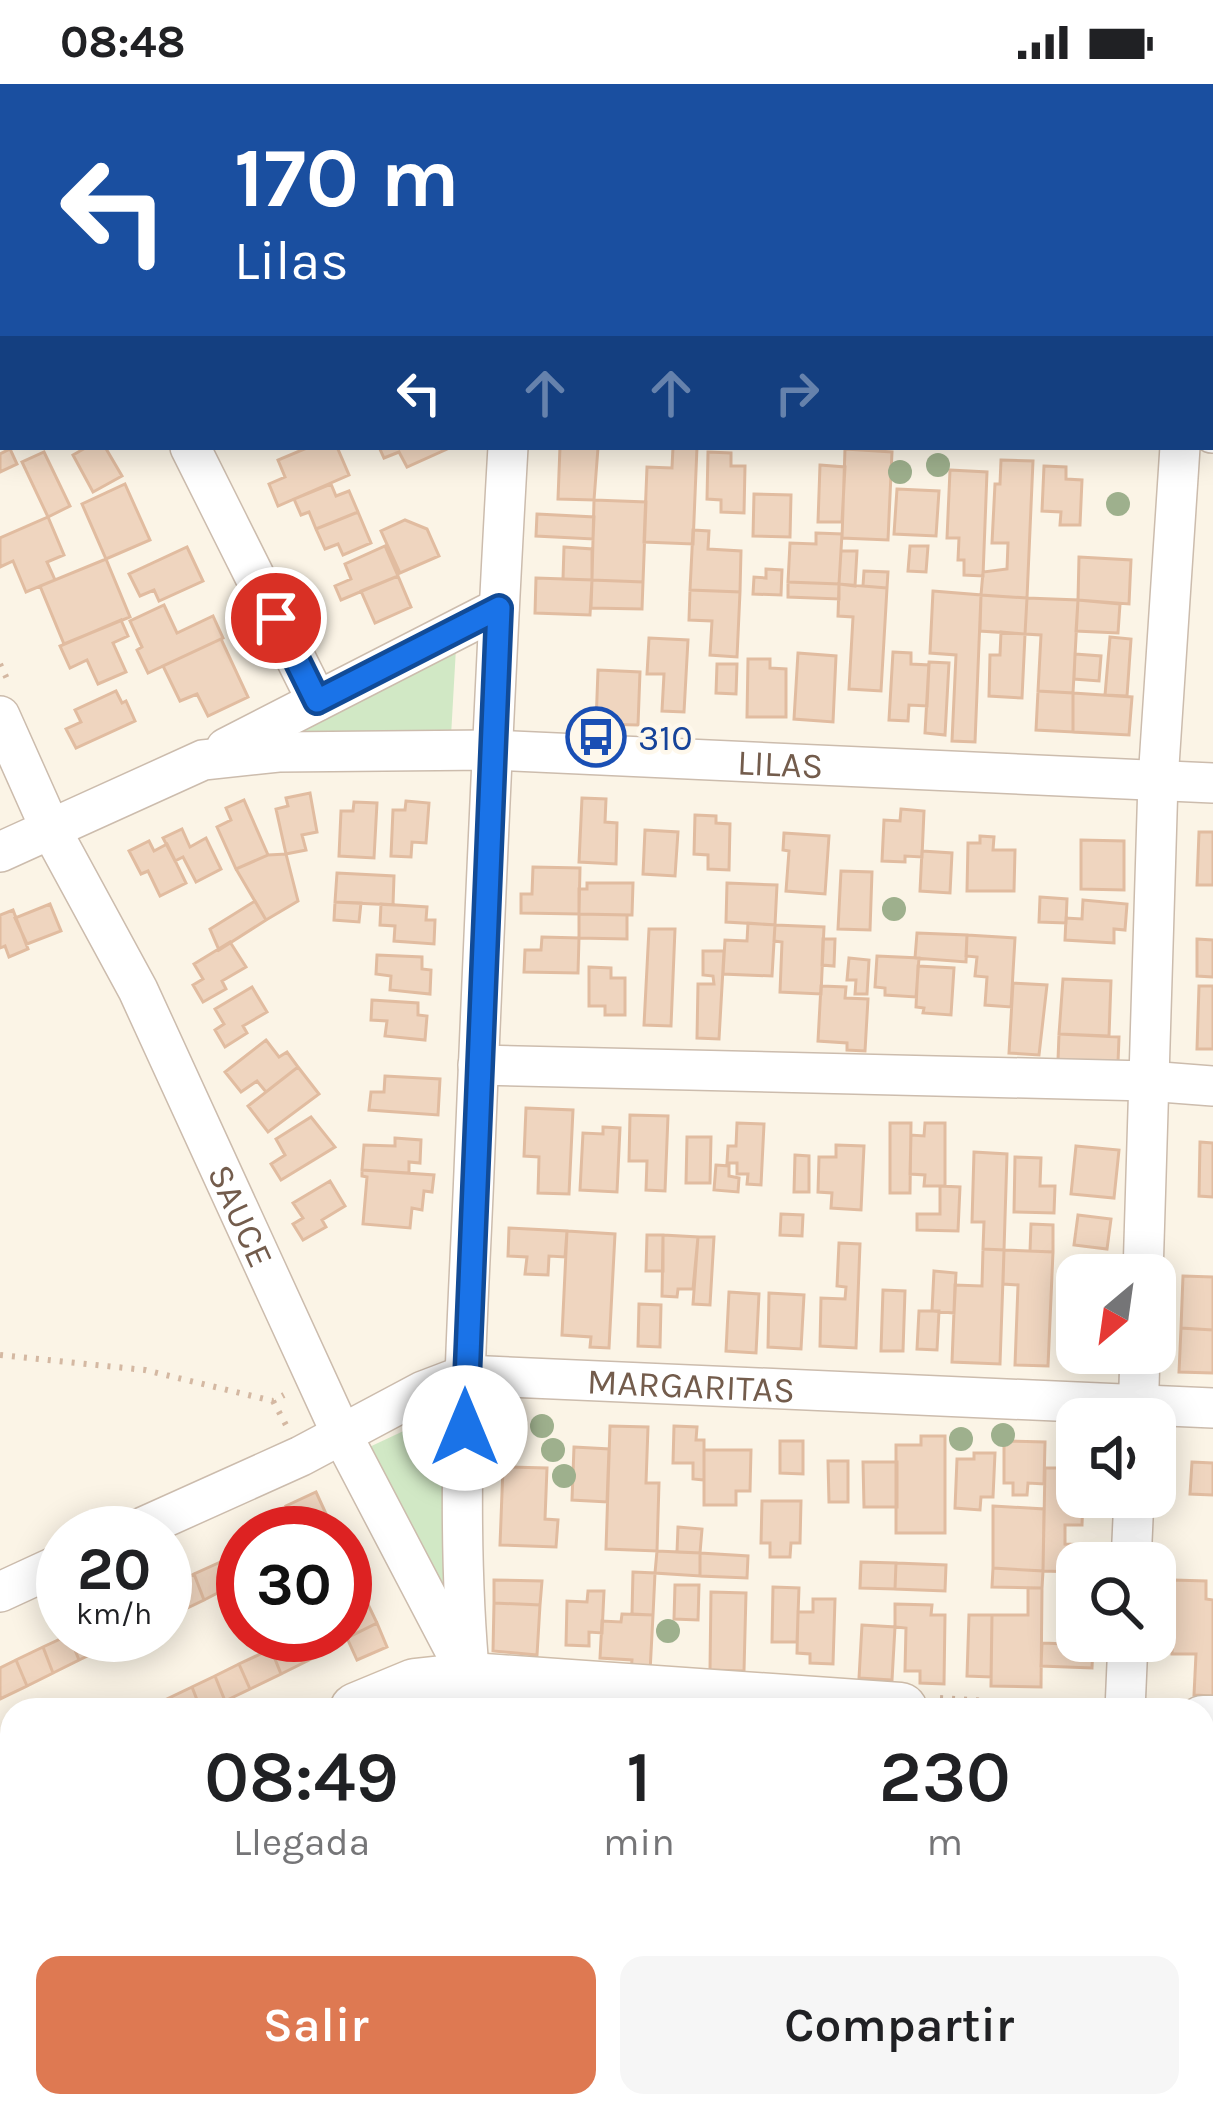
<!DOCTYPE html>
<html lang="es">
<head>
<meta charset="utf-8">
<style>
  :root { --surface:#fff; --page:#f6f6f6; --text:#202124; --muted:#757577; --accent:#de7952 }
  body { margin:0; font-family:Karla,sans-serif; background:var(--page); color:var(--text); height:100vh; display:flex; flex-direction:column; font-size:45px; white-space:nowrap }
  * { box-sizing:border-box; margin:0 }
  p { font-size:39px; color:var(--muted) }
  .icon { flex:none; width:66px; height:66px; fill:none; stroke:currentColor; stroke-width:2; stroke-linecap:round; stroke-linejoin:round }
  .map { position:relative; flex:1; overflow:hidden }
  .panel { position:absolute; left:0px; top:1614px; width:1215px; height:420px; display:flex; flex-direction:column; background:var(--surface); border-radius:36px 36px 0 0; box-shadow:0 6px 30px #0003 }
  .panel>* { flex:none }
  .top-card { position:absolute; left:0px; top:0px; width:1215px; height:366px; box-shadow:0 6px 30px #0003; background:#1a4fa0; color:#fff; overflow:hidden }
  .needle { width:78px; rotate:209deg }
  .controls { position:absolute; left:1056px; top:1170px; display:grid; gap:24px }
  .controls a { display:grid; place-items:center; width:120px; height:120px; border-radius:24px; background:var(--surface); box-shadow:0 6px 30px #0003; font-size:60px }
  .speed { position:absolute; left:36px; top:1422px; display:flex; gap:24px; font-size:60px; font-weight:700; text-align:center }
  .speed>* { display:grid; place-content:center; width:156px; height:156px; border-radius:50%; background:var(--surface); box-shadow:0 6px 30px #0003; line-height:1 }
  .speed small { font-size:30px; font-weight:400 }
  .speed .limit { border:18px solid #d22; background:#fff; color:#111 }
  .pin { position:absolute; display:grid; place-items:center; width:102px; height:102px; color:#fff; margin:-51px; border:6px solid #fff; border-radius:50%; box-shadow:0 3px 12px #0007 }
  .me { position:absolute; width:132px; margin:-66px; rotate:0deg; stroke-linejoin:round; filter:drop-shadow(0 0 9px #0008) }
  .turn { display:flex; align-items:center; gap:42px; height:252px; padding:0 36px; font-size:54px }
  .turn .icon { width:156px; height:156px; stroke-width:2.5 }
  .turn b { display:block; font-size:84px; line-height:102px }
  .lanes { display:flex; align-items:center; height:114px; padding:0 36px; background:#0003; justify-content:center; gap:60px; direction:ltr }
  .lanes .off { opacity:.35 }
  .eta { display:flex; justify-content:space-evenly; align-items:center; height:204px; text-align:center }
  .eta b { font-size:72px; font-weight:600; line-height:84px }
  .button { display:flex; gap:24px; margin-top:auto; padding:24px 36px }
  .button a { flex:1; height:138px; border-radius:24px; background:var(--accent); color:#fff; font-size:48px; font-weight:600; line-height:138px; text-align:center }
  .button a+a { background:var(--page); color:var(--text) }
  .status { display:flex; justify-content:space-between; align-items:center; height:84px; padding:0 60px; background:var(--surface); direction:ltr }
  .status svg { height:33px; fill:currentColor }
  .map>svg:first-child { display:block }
  .green { fill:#d1e8c5 }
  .water { fill:#bbdce4; stroke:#a2cad5; stroke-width:3 }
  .building { fill:#efd5bf; stroke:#e1bca0; stroke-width:3 }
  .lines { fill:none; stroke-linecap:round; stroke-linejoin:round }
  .street-casing { stroke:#ccbcad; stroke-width:42 }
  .secondary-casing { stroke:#cfbdaa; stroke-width:57 }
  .path { stroke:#d4b8a2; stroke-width:6; stroke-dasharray:3 9; stroke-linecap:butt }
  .street { stroke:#fff; stroke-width:39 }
  .secondary { stroke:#fff; stroke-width:54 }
  .tree { fill:#9eb08d }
  .route-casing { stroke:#114b97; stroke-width:30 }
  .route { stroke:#1a73e8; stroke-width:21 }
  .labels { text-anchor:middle; stroke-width:9; stroke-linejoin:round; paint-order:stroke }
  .transit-label { font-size:36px; fill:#164399; stroke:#fef8ec; text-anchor:start }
  .street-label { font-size:36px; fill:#735c4c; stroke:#fef8ec }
</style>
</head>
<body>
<div class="status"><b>08:48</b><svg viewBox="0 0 49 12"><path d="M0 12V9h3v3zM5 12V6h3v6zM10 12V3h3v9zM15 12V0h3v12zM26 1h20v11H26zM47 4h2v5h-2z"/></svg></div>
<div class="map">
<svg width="1213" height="2034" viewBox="0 0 1213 2034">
  <rect width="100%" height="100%" fill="#fbf4e6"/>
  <path class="green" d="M670,0H1213V349L1212,3H670Z
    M456,564L451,652L272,658Z
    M459,1321L463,1557L363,1366Z
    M789,2022H1046V2034H789Z"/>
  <path class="water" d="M12,1846V2022H289L296,2034H0V1847Z"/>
  <path class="building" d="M87,363H105L122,392L93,408L73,371Z
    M309,363H337L349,391L278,422L269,400L285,393L278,376Z
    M379,363H447V365L407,383L399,368L384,374Z
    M560,363L598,364L594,416L558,415Z
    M673,363H697L693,460L644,458L647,383L672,384Z
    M10,365L17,380L0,388V370Z
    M845,365L892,368L888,456L842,454Z
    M44,368L70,422L48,433L22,378Z
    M708,368L731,369V382H745L744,429L721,428V416L707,415Z
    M1001,376L1033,377L1027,514L981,511L983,488L1007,485L1008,459H992L995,400H1000Z
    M820,381L845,383L842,438H818Z
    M1044,382L1066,383V395L1082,396L1080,441H1060L1061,428L1042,427Z
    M950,386L987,388L983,492L964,491V476H958L959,454H947Z
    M125,400L150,456L106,475L82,420Z
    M331,400L336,412L349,407L358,428L316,445L309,428L301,431L294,415Z
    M897,405L939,407L936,452L894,450Z
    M754,410L791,411L790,453L753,452Z
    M594,416L646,418L643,498L592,496Z
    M358,428L371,459L343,471L338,460L325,465L316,445Z
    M537,430L594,433L593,455L536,452Z
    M48,433L64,471L47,478L55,496L26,508L13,477L0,483V454Z
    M405,436L427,445L439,472L400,489L381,447Z
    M693,446L709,447L708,465L741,467L740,508L690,506Z
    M816,449L842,450L839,500L788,498L790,459L816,460Z
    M385,462L398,492L341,516L335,502L351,495L345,480Z
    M910,462H928L926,488L908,487Z
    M187,463L203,497L159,517L154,506L140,512L129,490Z
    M564,463L592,465V496L563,495Z
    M841,467H857L855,502L839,500Z
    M1079,473L1131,476L1129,520L1078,516Z
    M106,475L130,533L64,560L40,502Z
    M766,485L782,486L781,511L753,510L754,493L766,494Z
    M864,487L888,488L887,504L863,502Z
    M398,492L411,523L375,539L361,507Z
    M536,494L592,496L590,531L535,529Z
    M592,496L643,498L642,525L591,524Z
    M788,498L839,500V515L788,513Z
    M839,500L887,504L881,607L849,605L853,533L838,532Z
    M690,506L740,508L737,573L710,571L712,537L689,536Z
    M933,507L981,511L975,658L952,657L956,571L930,569Z
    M981,511L1027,514L1025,550L980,547Z
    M1027,514L1078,516L1073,609L1038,607L1041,551L1025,550Z
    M1078,516L1120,520L1118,549L1076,547Z
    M164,521L177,549L213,532L223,554L148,589L137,566L142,563L130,537Z
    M121,536L128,552L113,559L126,588L98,600L87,576L70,584L60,562Z
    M1001,548L1025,550L1022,614L989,612L990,571H1000Z
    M1110,553L1131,555L1127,612L1105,611Z
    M649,554L688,556L684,628L662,627L664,590H647Z
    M221,555L248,613L208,632L197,610L180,617L163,582Z
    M893,568L911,569V580L929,581L927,622L909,621L908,637L889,636Z
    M798,569L836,572L833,638L794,635Z
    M1075,570L1101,572L1099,597L1074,595Z
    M748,575H770V584L786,585V633H747Z
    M929,578L949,579L945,651L925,649Z
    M717,580H737L736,610L716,609Z
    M598,586L640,588L638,641L596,640Z
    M116,607L122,619L126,617L135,637L76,664L66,645L81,638L75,626Z
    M1038,607L1073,609V648L1036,646Z
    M1073,609L1132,613L1129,651L1073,648Z
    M310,709L317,748L302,751L306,766L286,770L276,725L288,722L286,714Z
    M582,714L606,715L605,738L617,739L616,780L579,778Z
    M244,716L268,771L236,785L217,743L231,736L226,724Z
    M406,717L429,719L426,759L412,758L411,773L391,772L393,726H405Z
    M354,718L377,719L374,774L339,772L341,727H353Z
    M901,725L924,727L922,773L905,772V778L882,777L884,736L900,737Z
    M695,731L716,732V739L730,740L729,786L708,785V771L694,770Z
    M182,745L190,763L206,754L221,785L196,798L183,773L175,777L163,754Z
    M645,746L678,748L675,792L643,790Z
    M1199,748H1213V801H1197Z
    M784,749L829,752L825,810L786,807L789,767L783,766Z
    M980,752L994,753L993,766H1015L1014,807H967L968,759H980Z
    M1081,756L1124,757V806L1081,805Z
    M149,757L154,767L167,760L186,799L160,812L148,787L141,790L129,767Z
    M922,767L952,769L950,809L920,807Z
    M286,770L298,817L266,836L236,785L268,771Z
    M533,783L580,784L579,830L521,829V810H532Z
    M841,787L872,788L870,846L838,845Z
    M337,789L394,792L393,821L335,818Z
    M587,799H633L632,831L579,830V805H587Z
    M727,799L777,801L775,841L726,838Z
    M1040,813L1067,815L1066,839L1039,838Z
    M1083,816L1127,820L1125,846L1114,845V859L1065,856L1066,834L1082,835Z
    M255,817L266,836L219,866L210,845Z
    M335,818L361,819L359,838L334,836Z
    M50,820L61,847L27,860L15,834Z
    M381,820L427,823L426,836H435L434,860L394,857L395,842L380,841Z
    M13,826L28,865L9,873L5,862L0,864V831Z
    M579,830L627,831V855L579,854Z
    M748,839L775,841L772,892L723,890L725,856L747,857Z
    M775,841L824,843L821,910L780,908L782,858L774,857Z
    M649,845H675L671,942L644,941Z
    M917,849L967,851L966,878L915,874Z
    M967,851L1015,854L1011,923L985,921L987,893L975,892L977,873L966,872Z
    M542,853L579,854L578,889L524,888L525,866H541Z
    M823,855H835L834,882L822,881Z
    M1197,855L1213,856V893L1197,892Z
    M230,858L246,883L222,897L226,905L203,918L193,901L203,895L194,880Z
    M703,867H724L719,955L697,954L698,900H714L713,892L703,891Z
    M377,871L422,873V885L431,886L430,910L390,906L391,892L376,890Z
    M877,872L919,874L916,913L885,911V904L875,903Z
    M849,874L869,876L867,910H855L856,896H847Z
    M918,882L954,884L951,931L923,929L924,924L916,923Z
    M589,883L611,884V894H625V931H605V922H589Z
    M1063,895L1111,897L1109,952L1059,950Z
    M1013,899L1047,901L1039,971L1009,969Z
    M821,902L846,903L845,914L868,915L865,967L847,966V959L818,957Z
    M1199,902H1213V965H1197Z
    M252,903L267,928L243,942L247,949L225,963L215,946L224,940L215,925Z
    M372,916L418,919V931L427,932L425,956L385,952L387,937L371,936Z
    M1059,950L1119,953L1118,979L1058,976Z
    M266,956L279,973L287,968L298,983L266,1008L257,997L241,1008L225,988Z
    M298,983L319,1010L268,1048L248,1022Z
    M385,992L440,995L438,1031L369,1026L371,1008H384Z
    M526,1024L573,1026L569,1110L538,1109L539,1073L524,1072Z
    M630,1031L668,1032L665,1107L646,1106L647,1077H629Z
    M311,1033L335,1063L281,1096L271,1080L285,1071L276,1055Z
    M737,1039L764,1040L761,1101L747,1100L748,1090H737V1079H727L728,1062H736Z
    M890,1039H911L910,1109H890Z
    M925,1039H945V1102H924L925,1091L910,1090L911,1051L924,1052Z
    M603,1043L620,1044L617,1108L580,1106L583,1049L603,1050Z
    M687,1053H711L710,1099H686Z
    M395,1054L421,1056L420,1079L409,1078V1089L362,1086L364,1061L395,1062Z
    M1200,1058L1213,1059V1113L1199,1112Z
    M836,1061L864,1062L861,1126L831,1124L832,1109L818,1108L819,1073H836Z
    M1076,1062L1119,1066L1114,1114L1071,1110Z
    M974,1068L1007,1070L1004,1166L983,1165L984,1138H972Z
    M795,1071L809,1072V1108H794Z
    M1015,1073L1041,1074L1040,1102H1055L1054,1129L1014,1128Z
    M716,1081L729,1082V1092L739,1094L738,1108L714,1106Z
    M362,1086L434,1091L432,1108L424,1107L422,1126L412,1124L410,1144L363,1140L367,1093L362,1092Z
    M330,1097L345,1122L322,1136L326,1143L303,1156L293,1140L303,1134L293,1119Z
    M940,1102L960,1103L958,1147L917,1146V1130H940Z
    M781,1130L803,1131L802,1152L780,1151Z
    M1078,1131L1111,1135L1107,1165L1074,1161Z
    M1031,1140L1053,1141V1168L1030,1167Z
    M509,1144L567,1147L565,1173L549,1172L548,1191L525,1190L527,1173L508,1172Z
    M567,1147L615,1150L609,1264L590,1263L591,1253L562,1251Z
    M647,1151H663V1187H646Z
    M663,1151L698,1153L693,1205H678L677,1213L662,1212Z
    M698,1153H714L710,1221L693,1220Z
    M839,1159L860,1160L856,1264L820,1262L821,1214L845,1215L846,1203L837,1202Z
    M983,1165L1004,1166L1000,1280L952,1278L955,1201L982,1202Z
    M1004,1166L1053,1168L1048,1282L1015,1281L1018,1201L1003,1200Z
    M934,1187L956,1189L954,1229L932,1227Z
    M1183,1192L1213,1193V1246L1181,1244Z
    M883,1206L905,1207L903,1267H881Z
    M729,1208L759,1210L756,1269L726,1267Z
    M769,1209L804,1211L801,1265L768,1263Z
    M1065,1211L1077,1212V1266H1063Z
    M639,1220L661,1221L660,1263L638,1262Z
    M919,1227H939L937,1266L917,1265Z
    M1181,1244L1213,1246V1289L1179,1288Z
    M610,1342L648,1343L646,1399H659L657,1467L606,1465Z
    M674,1342L697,1343L696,1356H704V1396L693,1395V1379H673Z
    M921,1352H945V1449H896V1361H921Z
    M780,1357H803V1390L780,1389Z
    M1004,1357L1045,1358L1044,1400L1028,1399L1027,1411H1013V1399H1004Z
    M574,1363L609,1365L607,1418L572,1416Z
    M704,1366H751L750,1407H736V1421H704Z
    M1060,1366L1077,1367V1413H1083L1082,1441H1065V1460L1084,1461L1083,1479H1077V1488L1043,1487L1045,1384H1059Z
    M974,1369H995L993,1413H981L980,1426L955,1424L957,1375H974Z
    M828,1377H848V1418H829Z
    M863,1378H897V1423H864Z
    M1192,1378L1213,1379V1411L1190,1410Z
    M503,1383L547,1384L545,1435L558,1436L556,1463L500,1461Z
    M316,1408L328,1434L299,1449L286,1422Z
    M762,1417H801L800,1459H791L790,1473H770V1459H761Z
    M993,1422L1044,1425L1043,1487L993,1484Z
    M328,1434L335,1449H299Z
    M678,1443L702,1445L700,1469L677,1468Z
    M243,1467V1497L235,1500L225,1476Z
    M657,1467L700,1469V1492L655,1489Z
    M700,1469L748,1472L747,1494L700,1492Z
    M225,1476L235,1500L204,1516L194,1490Z
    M861,1478L896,1479L895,1505L860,1504Z
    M896,1479L946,1481L945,1507L895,1505Z
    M993,1484L1043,1487L1042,1504L992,1503Z
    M352,1486L364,1512L345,1522V1490Z
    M633,1488L655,1489L653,1531L632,1530Z
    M194,1490L204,1516L179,1528L169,1503Z
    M494,1496L542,1497L540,1521L494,1519Z
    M1173,1496L1206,1497V1515L1213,1516V1612L1194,1611L1196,1570H1172Z
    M675,1501H699L698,1536L674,1535Z
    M169,1503L179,1528L165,1535V1504Z
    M773,1503L799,1504L797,1558H772Z
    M1028,1504H1042L1041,1603L991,1602L992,1531H1028Z
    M588,1507H604L602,1549L589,1548V1562L566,1561L567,1517L587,1518Z
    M711,1508L746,1509L744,1587L710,1586Z
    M364,1512L377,1539L347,1554L345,1522Z
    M813,1515H835L833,1580L810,1579V1570L797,1569L798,1528H813Z
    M494,1519L540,1521L537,1571L493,1567Z
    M895,1520L932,1521L931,1531H945L944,1600L920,1599V1587H905L906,1544L895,1543Z
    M622,1530L653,1531L650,1588L631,1587L632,1576L600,1574L602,1537L621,1538Z
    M969,1531H992L991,1593L967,1592Z
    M377,1539L387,1563L357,1576L347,1554Z
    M862,1541L895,1543L892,1596L859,1594Z
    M69,1551L79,1576L53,1589L43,1563Z
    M69,1551H101L106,1563L79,1576Z
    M304,1551L313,1574L281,1590L271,1565Z
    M1042,1559L1093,1561L1092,1584L1041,1582Z
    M43,1563L53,1589L27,1602L16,1576Z
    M271,1565L281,1590L250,1605L239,1580Z
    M16,1576L27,1602L0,1615V1584Z
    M239,1580L250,1605L225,1617L215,1592Z
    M215,1592L225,1617L201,1626L192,1603Z
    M192,1603L201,1626H172L167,1615Z
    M1203,1695H1213V1749H1203Z
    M1203,1805H1213L1209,1924L1203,1923Z
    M1203,2009H1213V2034H1200Z"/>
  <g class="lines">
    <g class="street-casing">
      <g id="street">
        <path d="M329,0L331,3"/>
        <path d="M553,3L554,0"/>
        <path d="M1199,3V0"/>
        <path d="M0,281L3,280"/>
        <path d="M1212,349H1213"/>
        <path d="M190,363L317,617"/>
        <path id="s1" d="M0,632L50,744L138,906L341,1349L486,1626"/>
        <path d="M226,664L499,524"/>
        <path id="s2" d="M0,768L203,676L278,668L490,666L1213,699"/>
        <path d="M478,981L1148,997L1213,1002"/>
        <path d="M1143,1191L1158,697L1180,363"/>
        <path d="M1138,1335L1140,1269"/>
        <path id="s3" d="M130,1449L301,1372L423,1307L465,1291L1213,1324"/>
        <path d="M1131,1479L1134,1413"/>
        <path d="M0,1508L63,1479"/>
        <path d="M470,1596C454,1428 467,1256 474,1088C484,846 494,605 508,363"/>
        <path d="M1125,1626L1128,1557"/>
        <path d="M1203,1961L1213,1962"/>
        <path d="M1109,2034V2022"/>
      </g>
    </g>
    <g class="secondary-casing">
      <path id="secondary" d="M357,1626L415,1602L470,1596L900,1626
        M1203,1639H1213
        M0,1772L12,1767"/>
    </g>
    <path class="path" d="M0,580L8,597
      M0,1271L145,1286L273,1317L284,1311
      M273,1317L286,1341
      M940,1614L1094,1624"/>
    <use href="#street" class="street"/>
    <use href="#secondary" class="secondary"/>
  </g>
  <g class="tree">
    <circle cx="938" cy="381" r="12"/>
    <circle cx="900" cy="388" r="12"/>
    <circle cx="1118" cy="420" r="12"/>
    <circle cx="894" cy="825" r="12"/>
    <circle cx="542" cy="1342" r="12"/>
    <circle cx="515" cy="1345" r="12"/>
    <circle cx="1003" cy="1351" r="12"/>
    <circle cx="961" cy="1355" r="12"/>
    <circle cx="553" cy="1366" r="12"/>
    <circle cx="564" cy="1392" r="12"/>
    <circle cx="668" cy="1547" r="12"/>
  </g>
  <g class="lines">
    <g class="route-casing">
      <path id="route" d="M276,534L317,617L499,524L465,1344"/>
    </g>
    <use href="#route" class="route"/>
  </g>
  <defs>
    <g id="bus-ring" transform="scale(3)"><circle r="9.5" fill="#fef8ec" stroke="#1a4fb4" stroke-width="1.5"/><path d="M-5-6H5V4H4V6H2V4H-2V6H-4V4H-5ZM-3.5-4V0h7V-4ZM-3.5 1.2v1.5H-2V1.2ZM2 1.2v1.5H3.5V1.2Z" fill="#1a4fb4"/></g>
  </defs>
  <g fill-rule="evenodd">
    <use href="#bus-ring" x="596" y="653"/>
  </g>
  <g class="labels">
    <g class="transit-label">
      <text x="638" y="666">310</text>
    </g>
    <g class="street-label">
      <text dy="13" stroke="none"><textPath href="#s2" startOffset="801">LILAS</textPath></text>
      <text dy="13" stroke="none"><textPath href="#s1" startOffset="555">SAUCE</textPath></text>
      <text dy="13" stroke="none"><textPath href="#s3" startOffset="597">MARGARITAS</textPath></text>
    </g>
  </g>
</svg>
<div class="controls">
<a><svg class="needle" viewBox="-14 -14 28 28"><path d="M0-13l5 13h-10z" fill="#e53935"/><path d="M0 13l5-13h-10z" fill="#757577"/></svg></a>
<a><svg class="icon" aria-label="sound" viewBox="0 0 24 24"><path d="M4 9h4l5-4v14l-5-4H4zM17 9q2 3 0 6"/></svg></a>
<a><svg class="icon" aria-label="search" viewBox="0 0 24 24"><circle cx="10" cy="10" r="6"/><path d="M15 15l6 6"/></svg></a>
</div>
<div class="speed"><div>20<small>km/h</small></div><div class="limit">30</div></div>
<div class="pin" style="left:276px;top:534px;background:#d93025"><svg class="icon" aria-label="arrive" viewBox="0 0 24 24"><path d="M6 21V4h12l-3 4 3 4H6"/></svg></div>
<svg class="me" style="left:465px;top:1344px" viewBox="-20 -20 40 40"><circle r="19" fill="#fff"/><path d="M0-13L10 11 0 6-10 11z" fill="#1a73e8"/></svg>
<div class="top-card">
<div class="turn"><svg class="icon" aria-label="left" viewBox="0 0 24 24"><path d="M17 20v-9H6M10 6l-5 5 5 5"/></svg><div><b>170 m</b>Lilas</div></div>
<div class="lanes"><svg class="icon" aria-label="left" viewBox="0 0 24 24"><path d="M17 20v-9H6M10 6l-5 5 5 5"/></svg><svg class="icon off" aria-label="ahead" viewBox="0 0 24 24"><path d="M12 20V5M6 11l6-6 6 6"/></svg><svg class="icon off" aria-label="ahead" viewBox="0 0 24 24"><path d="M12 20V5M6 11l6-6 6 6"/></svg><svg class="icon off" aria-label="right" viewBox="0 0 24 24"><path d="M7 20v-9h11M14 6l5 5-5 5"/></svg></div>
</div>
<section class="panel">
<div class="eta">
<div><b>08:49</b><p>Llegada</p></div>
<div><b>1</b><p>min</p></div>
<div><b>230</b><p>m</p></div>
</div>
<div class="button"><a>Salir</a><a>Compartir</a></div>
</section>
</div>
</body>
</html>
